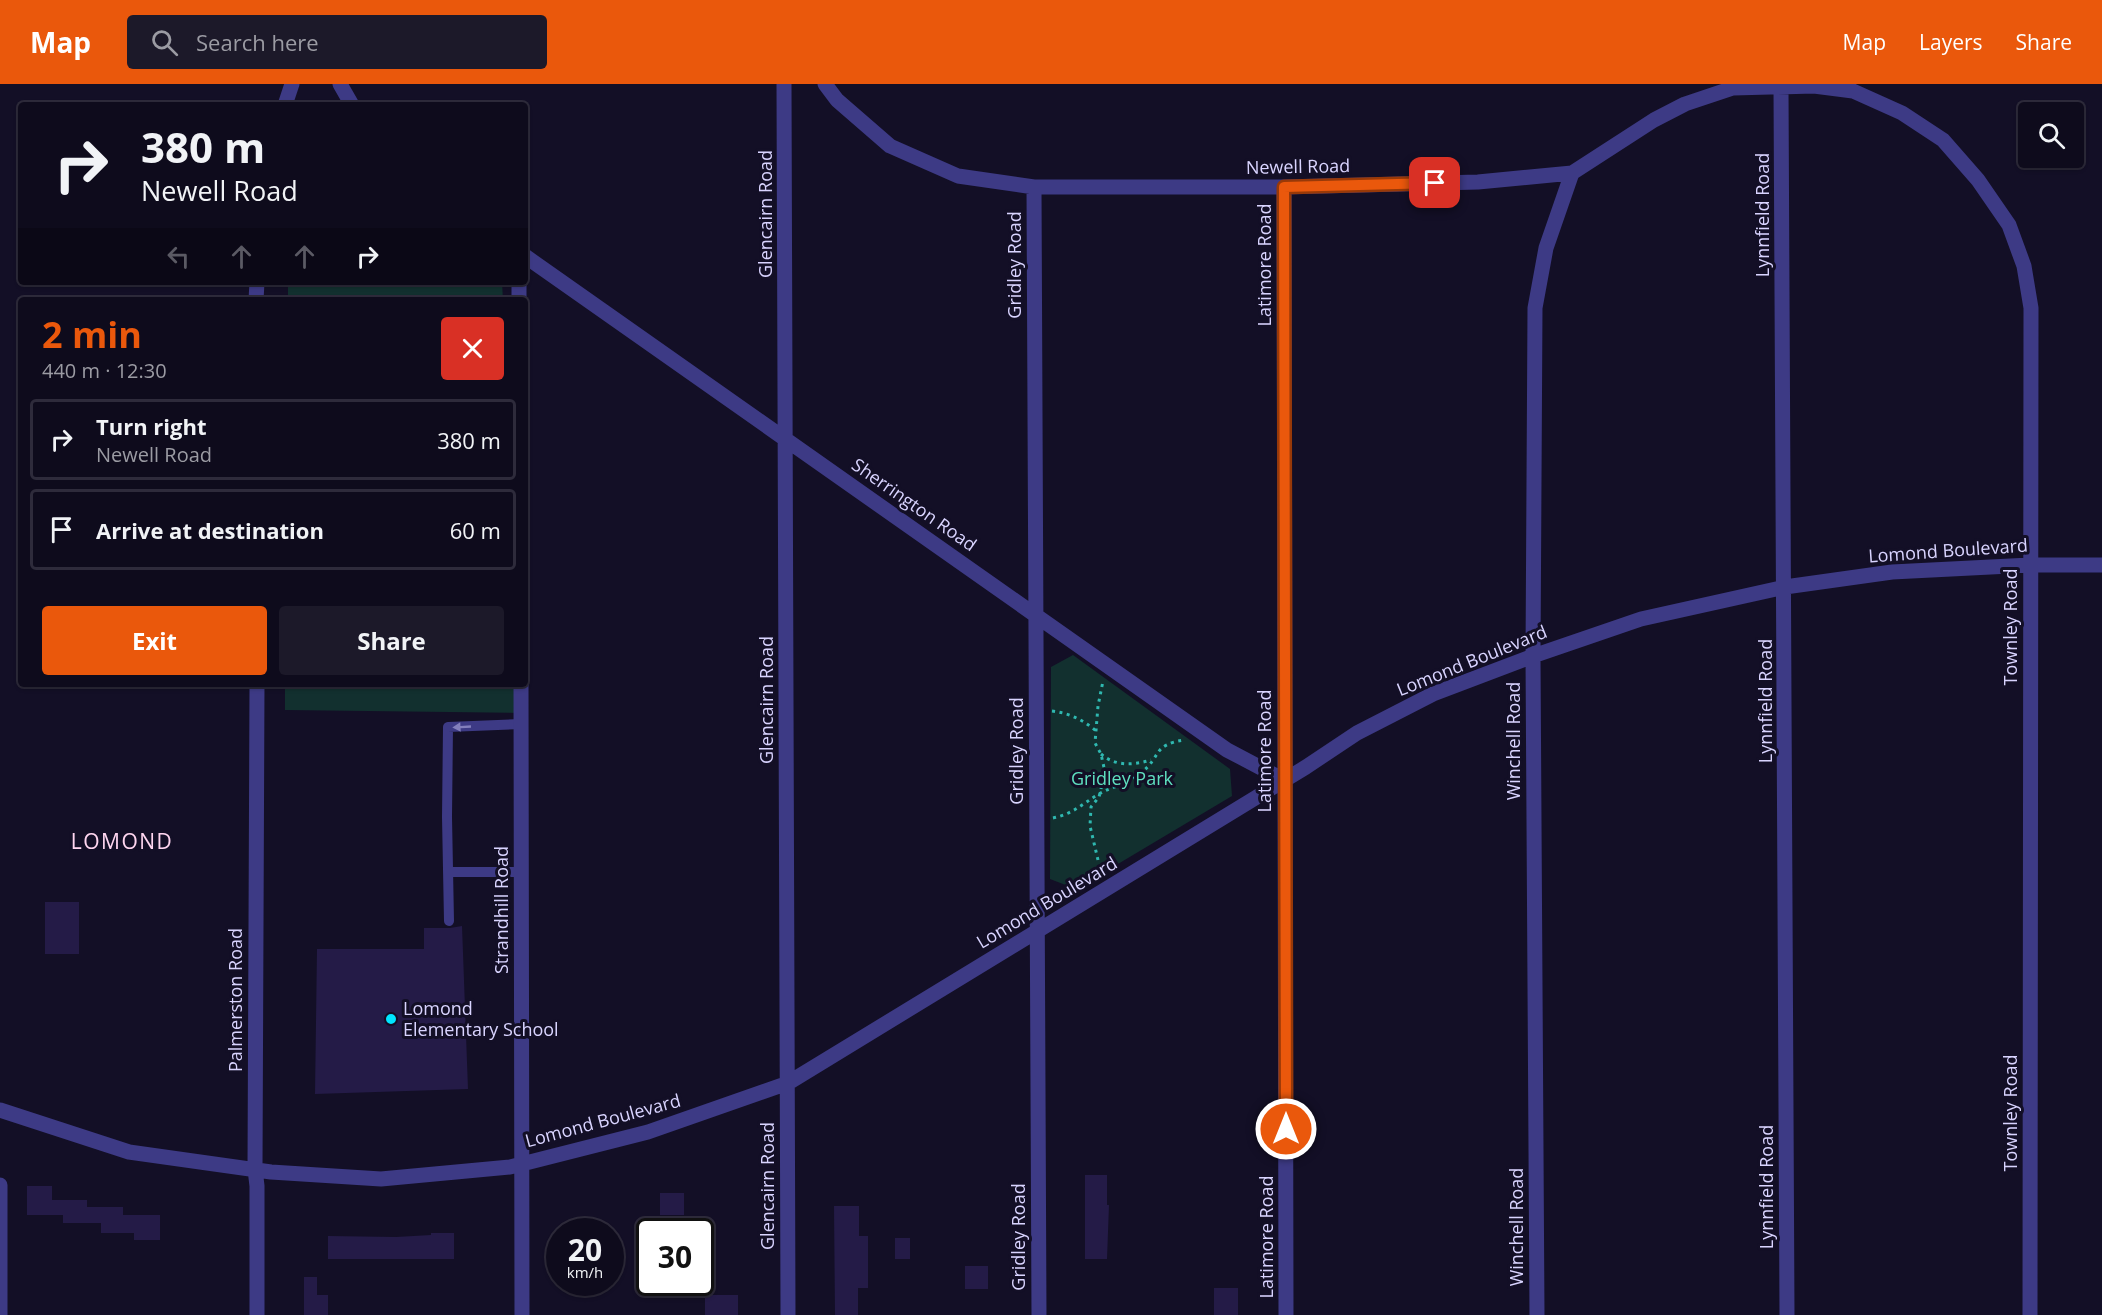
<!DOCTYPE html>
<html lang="en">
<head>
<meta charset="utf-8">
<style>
  :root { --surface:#0e0b1c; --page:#1c1929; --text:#f1f3f6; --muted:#9b9ba3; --line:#2e2b3b; --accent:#ea580c }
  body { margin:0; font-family:"Open Sans",sans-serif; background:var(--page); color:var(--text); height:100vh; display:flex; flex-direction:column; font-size:22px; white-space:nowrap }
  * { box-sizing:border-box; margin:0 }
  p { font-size:20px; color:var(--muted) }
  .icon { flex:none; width:33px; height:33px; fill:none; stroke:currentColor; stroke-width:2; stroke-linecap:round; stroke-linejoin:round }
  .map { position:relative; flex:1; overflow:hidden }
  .side { position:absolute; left:18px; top:213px; width:510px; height:390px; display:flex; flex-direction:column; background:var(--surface); border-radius:6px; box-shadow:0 2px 4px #0004,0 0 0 2px var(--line) }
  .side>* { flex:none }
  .top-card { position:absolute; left:18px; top:18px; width:510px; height:183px; border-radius:6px; box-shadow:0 2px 4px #0004,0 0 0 2px var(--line); background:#0e0b1c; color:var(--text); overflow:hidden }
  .fabs { position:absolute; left:2018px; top:18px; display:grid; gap:12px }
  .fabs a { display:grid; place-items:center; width:66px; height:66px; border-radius:6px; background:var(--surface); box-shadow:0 2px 4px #0004,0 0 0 2px var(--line); font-size:30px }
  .speed { position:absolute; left:546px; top:1134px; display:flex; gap:12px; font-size:30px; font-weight:700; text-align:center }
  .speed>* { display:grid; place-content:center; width:78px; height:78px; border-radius:50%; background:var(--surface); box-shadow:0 2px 4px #0004,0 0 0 2px var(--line); line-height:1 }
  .speed small { font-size:15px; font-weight:400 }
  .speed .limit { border:3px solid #111; border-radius:9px; background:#fff; color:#111 }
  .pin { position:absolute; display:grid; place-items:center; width:51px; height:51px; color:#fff; margin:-26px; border-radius:12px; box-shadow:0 3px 9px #0006 }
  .me { position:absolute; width:66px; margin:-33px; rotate:0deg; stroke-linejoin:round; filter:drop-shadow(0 0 4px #0008) }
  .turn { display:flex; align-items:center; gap:21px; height:126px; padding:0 24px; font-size:27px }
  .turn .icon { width:78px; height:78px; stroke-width:2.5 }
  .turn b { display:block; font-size:42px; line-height:51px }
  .lanes { display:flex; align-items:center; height:57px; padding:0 24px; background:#0003; justify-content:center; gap:30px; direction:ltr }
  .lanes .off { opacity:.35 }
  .round { display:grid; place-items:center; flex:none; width:63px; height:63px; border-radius:6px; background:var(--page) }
  .overview { display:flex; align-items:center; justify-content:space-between; height:102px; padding:0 24px }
  h1 { font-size:36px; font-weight:700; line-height:45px; color:var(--accent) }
  .action { display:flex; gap:12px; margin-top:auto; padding:12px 24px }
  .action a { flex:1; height:69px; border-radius:6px; background:var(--accent); color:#fff; font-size:24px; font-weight:700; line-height:69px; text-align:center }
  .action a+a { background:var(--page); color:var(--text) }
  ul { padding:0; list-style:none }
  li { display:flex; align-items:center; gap:18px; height:81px; margin:0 12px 9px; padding:0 12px; border:3px solid var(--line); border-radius:6px }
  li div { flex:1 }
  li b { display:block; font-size:22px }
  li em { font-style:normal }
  header { display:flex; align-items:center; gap:36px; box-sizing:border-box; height:84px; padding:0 30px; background:var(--accent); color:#fff }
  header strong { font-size:28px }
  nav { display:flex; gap:33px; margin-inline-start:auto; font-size:21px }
  .search { width:420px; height:54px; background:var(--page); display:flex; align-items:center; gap:15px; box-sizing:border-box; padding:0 21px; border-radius:6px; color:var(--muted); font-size:22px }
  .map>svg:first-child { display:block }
  .green { fill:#12302f }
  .building { fill:#241b47 }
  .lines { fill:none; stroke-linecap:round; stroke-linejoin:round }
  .path { stroke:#2fb8b0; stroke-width:3; stroke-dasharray:3 4.5; stroke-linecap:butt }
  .service { stroke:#3d3a85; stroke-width:10 }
  .minor { stroke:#3d3a85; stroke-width:15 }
  .oneway { fill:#837fbc }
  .route-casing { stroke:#983908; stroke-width:15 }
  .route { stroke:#ea580c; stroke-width:10 }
  .poi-dot { fill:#00e5ff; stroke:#130f26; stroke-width:2 }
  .labels { text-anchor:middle; stroke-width:6; stroke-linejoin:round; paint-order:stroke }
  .street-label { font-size:18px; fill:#d9d4ff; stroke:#130f26 }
  .park-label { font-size:18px; fill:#5fe0c0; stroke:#130f26 }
  .poi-label { font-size:18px; fill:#d9d4ff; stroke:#130f26; text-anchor:start }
  .quarter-label { font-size:21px; letter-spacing:1.5px; fill:#ffd6f0; stroke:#130f26 }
</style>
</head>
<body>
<header>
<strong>Map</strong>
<div class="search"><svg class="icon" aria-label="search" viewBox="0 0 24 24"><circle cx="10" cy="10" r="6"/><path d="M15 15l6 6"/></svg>Search here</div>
<nav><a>Map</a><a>Layers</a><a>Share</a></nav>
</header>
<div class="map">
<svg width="2102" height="1231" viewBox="0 0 2102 1231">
  <rect width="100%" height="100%" fill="#130f26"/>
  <path class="green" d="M288,198H502L503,216H288Z
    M1073,571L1230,685L1232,712L1076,805L1050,795L1051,583Z
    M285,600H520L521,629L285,626Z"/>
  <path class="building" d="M45,818H79V870H45Z
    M462,842L468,1005L315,1010L317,865H424V844H450Z
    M1085,1091H1107V1121H1109L1107,1175H1085Z
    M27,1102H52V1116H87V1123H123V1131H160V1156H134V1149H101V1139H63V1131H27Z
    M660,1109H684V1131H660Z
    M834,1122H859V1152H868V1204H858V1231H835Z
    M431,1149H454V1175H328V1152L396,1153L431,1151Z
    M895,1154H910V1175H895Z
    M965,1182H988V1205H965Z
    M304,1193H317V1211H328V1231H304Z
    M1214,1204H1238V1231H1214Z
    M705,1211H738V1231H705Z"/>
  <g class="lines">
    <path class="path" d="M1052,627C1069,629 1083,636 1095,646
      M1101,670C1116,683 1134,681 1151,676
      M1053,734C1073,730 1082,720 1099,710C1113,702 1128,700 1141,689C1162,672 1152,661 1184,656
      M1098,776L1090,742L1091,723L1099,713L1105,688L1101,670L1095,659L1098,622L1103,597"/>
    <path class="service" d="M448,788H521
      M449,837L447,733L448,643L521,640"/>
    <path class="minor" d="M340,0L352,21
      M784,0L788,1231
      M825,0L837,16L890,62L958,92L1034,103H1284L1478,98L1572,89L1654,36L1685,20L1733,4L1814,2L1853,7L1902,29L1943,56L1978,96L2009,141L2024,182L2031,224L2030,1231
      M1781,4L1787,1231
      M285,21L292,0
      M1034,103L1039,1231
      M1284,103L1286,1231
      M525,172L1227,666L1284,696
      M519,198V216
      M256,216L257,198
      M257,600L255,1085L257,1102V1231
      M521,600L522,1231
      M0,1026L129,1068L271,1088L381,1095L510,1083L648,1048L788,999L1306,683L1357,649L1433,610L1533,572L1641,535L1785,503L1892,488L2030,481H2102
      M0,1101V1231
      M1537,1231L1533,572L1535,224L1546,164L1572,89"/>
  </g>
  <defs><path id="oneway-solid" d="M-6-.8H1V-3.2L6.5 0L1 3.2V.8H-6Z" transform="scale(1.5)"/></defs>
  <use class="oneway" href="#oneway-solid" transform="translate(462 643) rotate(177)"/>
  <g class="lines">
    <g class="route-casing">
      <path id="route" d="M1286,1045L1284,103L1435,99"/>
    </g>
    <use href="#route" class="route"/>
  </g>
  <circle class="poi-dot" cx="391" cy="935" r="6"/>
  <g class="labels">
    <g class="street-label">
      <text transform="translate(1298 83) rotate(-1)" y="6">Newell Road</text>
      <text transform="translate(766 130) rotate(-90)" y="6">Glencairn Road</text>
      <text transform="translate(1763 131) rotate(-90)" y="6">Lynnfield Road</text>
      <text transform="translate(1015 181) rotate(-90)" y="6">Gridley Road</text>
      <text transform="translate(1265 181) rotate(-90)" y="6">Latimore Road</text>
      <text transform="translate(914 421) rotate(35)" y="6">Sherrington Road</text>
      <text transform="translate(1948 467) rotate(-4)" y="6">Lomond Boulevard</text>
      <text transform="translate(2011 543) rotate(-90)" y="6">Townley Road</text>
      <text transform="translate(1472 577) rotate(-22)" y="6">Lomond Boulevard</text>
      <text transform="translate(767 616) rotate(-90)" y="6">Glencairn Road</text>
      <text transform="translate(1766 617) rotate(-90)" y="6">Lynnfield Road</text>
      <text transform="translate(1514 657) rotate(-90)" y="6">Winchell Road</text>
      <text transform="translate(1017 667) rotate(-90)" y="6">Gridley Road</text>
      <text transform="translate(1265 667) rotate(-90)" y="6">Latimore Road</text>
      <text transform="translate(1047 819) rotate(-31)" y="6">Lomond Boulevard</text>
      <text transform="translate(502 826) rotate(-90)" y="6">Strandhill Road</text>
      <text transform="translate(236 916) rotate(-90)" y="6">Palmerston Road</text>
      <text transform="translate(2011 1029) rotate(-90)" y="6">Townley Road</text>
      <text transform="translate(603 1037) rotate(-15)" y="6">Lomond Boulevard</text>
      <text transform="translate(768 1102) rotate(-90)" y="6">Glencairn Road</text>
      <text transform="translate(1767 1103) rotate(-90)" y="6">Lynnfield Road</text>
      <text transform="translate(1517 1143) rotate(-90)" y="6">Winchell Road</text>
      <text transform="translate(1019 1153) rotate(-90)" y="6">Gridley Road</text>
      <text transform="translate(1267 1153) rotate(-90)" y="6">Latimore Road</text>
    </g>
    <g class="park-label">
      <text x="1122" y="701">Gridley Park</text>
    </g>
    <g class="poi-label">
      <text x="403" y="931">Lomond<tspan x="403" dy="21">Elementary School</tspan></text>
    </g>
    <g class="quarter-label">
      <text x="122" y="765">LOMOND</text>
    </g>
  </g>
</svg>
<div class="fabs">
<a><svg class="icon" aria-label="search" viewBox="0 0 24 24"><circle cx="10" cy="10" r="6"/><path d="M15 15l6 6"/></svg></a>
</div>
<div class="speed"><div>20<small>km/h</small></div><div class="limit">30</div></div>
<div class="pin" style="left:1435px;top:99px;background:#d93025"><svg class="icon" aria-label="arrive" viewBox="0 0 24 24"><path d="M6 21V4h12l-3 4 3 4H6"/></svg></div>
<svg class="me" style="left:1286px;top:1045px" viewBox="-20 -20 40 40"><circle r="17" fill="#ea580c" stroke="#fff" stroke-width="3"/><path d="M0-11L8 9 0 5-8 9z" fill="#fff"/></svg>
<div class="top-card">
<div class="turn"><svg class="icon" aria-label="right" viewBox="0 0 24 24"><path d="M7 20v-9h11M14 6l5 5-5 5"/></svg><div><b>380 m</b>Newell Road</div></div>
<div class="lanes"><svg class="icon off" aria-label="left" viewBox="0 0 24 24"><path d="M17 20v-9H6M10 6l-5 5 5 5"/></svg><svg class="icon off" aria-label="ahead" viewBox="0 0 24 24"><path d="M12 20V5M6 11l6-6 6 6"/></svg><svg class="icon off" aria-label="ahead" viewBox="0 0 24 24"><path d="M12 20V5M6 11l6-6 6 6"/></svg><svg class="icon" aria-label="right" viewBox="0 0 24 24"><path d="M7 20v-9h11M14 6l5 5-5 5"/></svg></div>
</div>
<section class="side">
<div class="overview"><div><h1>2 min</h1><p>440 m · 12:30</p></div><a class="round" style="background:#d93025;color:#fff"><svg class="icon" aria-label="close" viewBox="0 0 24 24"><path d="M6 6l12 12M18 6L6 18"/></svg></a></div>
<ul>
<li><svg class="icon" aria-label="right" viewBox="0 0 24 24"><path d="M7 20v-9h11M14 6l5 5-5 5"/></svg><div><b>Turn right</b><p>Newell Road</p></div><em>380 m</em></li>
<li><svg class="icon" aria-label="arrive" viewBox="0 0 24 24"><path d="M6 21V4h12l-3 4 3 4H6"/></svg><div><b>Arrive at destination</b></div><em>60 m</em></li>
</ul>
<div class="action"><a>Exit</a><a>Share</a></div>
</section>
</div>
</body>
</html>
